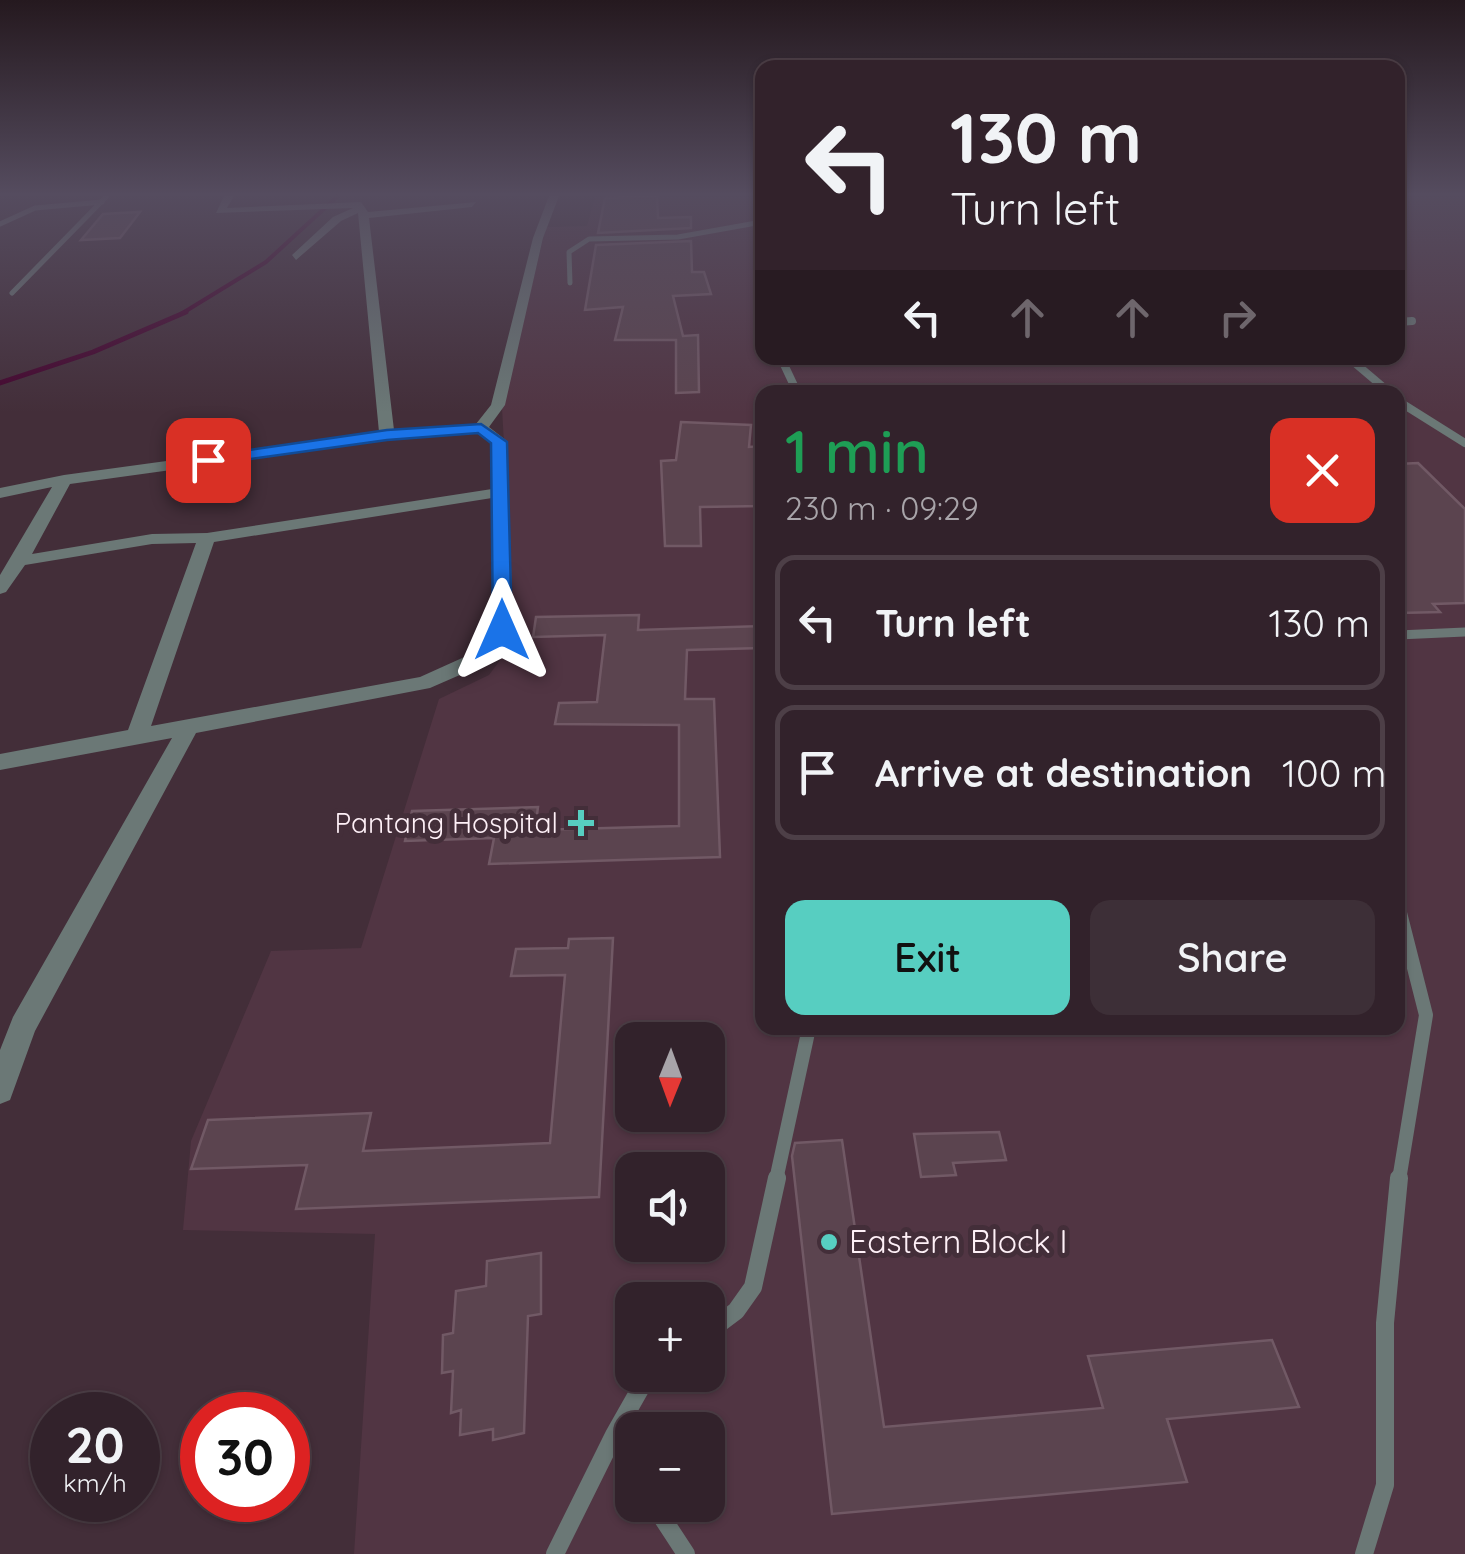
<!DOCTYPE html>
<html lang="en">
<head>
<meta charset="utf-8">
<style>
  :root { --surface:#32222b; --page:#3d2f37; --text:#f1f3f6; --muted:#a8a4a9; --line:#4d3f47; --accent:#57cec1 }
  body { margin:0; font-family:Quicksand,sans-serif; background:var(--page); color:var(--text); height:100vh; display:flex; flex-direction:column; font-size:38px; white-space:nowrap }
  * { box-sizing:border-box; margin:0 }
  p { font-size:32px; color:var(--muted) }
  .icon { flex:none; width:55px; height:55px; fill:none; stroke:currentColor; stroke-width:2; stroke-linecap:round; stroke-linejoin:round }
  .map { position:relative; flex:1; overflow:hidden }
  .side { position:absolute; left:755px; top:385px; width:650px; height:650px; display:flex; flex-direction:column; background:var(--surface); border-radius:20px; box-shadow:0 2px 8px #0004,0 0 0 2px var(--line) }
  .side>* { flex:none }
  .guide { position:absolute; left:755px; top:60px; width:650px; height:305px; border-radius:20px; box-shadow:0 2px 8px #0004,0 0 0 2px var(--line); background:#32222b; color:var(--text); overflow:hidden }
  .needle { width:65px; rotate:181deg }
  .controls { position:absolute; left:615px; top:1022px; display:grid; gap:20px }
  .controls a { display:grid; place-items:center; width:110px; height:110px; border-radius:20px; background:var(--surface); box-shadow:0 2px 8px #0004,0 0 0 2px var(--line); font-size:50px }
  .speed { position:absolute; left:30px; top:1392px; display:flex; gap:20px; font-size:50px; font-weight:700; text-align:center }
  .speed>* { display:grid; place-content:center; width:130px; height:130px; border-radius:50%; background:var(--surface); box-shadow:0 2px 8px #0004,0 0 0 2px var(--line); line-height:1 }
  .speed small { font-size:25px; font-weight:400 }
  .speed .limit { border:15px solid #d22; background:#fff; color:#111 }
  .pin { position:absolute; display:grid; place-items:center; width:85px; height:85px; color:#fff; margin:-42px; border-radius:20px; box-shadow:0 5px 15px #0006 }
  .me { position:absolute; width:110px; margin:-55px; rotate:0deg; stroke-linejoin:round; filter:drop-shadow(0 0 8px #0008) }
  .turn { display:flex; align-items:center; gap:35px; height:210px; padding:0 30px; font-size:45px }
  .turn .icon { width:130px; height:130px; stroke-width:2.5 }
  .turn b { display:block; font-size:70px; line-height:85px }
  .lanes { display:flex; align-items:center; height:95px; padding:0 30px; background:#0003; justify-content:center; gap:50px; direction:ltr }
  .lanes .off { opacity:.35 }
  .round { display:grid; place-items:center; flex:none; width:105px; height:105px; border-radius:20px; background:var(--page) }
  .summary { display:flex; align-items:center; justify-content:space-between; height:170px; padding:0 30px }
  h1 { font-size:60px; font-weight:600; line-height:75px; color:#1e9e55 }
  .cta { display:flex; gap:20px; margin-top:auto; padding:20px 30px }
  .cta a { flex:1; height:115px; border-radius:20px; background:var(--accent); color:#111; font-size:40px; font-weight:600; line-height:115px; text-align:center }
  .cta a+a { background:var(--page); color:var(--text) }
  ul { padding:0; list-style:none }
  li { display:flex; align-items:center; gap:30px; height:135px; margin:0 20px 15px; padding:0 10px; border:5px solid var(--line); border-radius:20px }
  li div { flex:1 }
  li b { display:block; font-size:38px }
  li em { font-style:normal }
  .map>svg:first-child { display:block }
  .built { fill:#513543; fill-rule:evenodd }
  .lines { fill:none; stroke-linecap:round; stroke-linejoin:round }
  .stream-far1 { stroke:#45052e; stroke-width:4 }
  .stream { stroke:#45052e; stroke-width:5 }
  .building { fill:#5b444f; stroke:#715965; stroke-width:2.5 }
  .service-far4 { stroke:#6b7876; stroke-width:5 }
  .service-far3 { stroke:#6b7876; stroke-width:8 }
  .service-far2 { stroke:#6b7876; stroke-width:9 }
  .service-far1 { stroke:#6b7876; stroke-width:14 }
  .service { stroke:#6b7876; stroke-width:18 }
  .minor { fill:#6b7876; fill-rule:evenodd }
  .route { fill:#1a73e8; stroke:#114b97; stroke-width:2.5 }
  .poi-dot { fill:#57cec1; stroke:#432e39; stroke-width:4 }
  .labels { text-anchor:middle; stroke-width:10; stroke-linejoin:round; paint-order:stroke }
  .poi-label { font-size:28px; fill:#fef0f7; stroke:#432e39; text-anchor:end }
  .near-poi-label { font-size:32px; fill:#fef0f7; stroke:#432e39; text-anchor:start }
</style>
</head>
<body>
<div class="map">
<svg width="1465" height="1554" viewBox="0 0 1465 1554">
  <rect width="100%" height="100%" fill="#432e39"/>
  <path class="built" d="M595,196H762V358H1398V196H1465V1554H354L375,1234L183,1230L191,1141L271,951L361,948L439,699L489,675L515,640L502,408L546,227L587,226ZM762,392H1398V1028H762ZM632,1040H708V1115H632ZM632,1170H708V1245H632ZM632,1300H708V1375H632ZM632,1430H708V1505H632Z"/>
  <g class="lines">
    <path class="stream-far1" d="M181,314L266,262L338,196"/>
    <path class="stream" d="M0,383L93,352L186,312"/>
  </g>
  <path class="building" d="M657,196L658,218L691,217V228L598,233L605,198Z
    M140,212L120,238L81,240L103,214Z
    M691,241L692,272H704L711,294L673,296L683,336L698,335L699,392L676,393V340H615L623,307L585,310L596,245Z
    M681,422L751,425L749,447L762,446V506L700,507L701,546H665L661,461L676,460Z
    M1418,463L1465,509V603L1433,604L1440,612L1398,613V464Z
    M639,615L638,630L762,626V648L687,650L685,699H714L720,857L489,864L494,838L405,841L412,811L538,807L535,830L679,826V725L555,724L559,703L597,702L605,635L533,637L536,617Z
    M613,938L599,1197L296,1209L307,1165L191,1169L208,1120L371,1113L363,1151L550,1143L565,975L511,976L516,949L568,948L569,939Z
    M999,1132L1006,1160L953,1163L956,1175L921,1177L914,1134Z
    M842,1140L884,1427L1103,1408L1088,1356L1272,1340L1299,1407L1167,1419L1187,1482L832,1514L792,1156L795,1143Z
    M541,1253V1314L528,1316L524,1433L493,1440V1429L460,1435L461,1410L451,1413L453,1371L442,1373L443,1335L453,1333L456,1291L486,1286L487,1261Z"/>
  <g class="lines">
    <path class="service-far4" d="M0,224L35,208L102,202
      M570,283L569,252L589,239L678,237L762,222
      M12,293L107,196"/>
    <path class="service-far3" d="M1398,322L1412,321
      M781,358L797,392
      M1349,358L1389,392
      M1398,401L1465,443"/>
    <path class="service-far2" d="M1398,635L1465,632"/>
    <path class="service-far1" d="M1398,905L1426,1015L1399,1180
      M776,1180L809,1028"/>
    <path class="service" d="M708,1332L736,1311L753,1287L777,1178
      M632,1468L614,1435L648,1375
      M654,1505L686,1554
      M555,1554L614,1435
      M1364,1554L1385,1485V1323L1399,1178"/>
    <path class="minor" d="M224,196H234L227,208L361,202L368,212L476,202L472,207L369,218L394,430L476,424L491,405L533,238L549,196H559L543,238L505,405L489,427L507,441L513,630L485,664L430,688L196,733L35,1031L10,1100L0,1104V1050L13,1017L172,738L0,770V754L128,730L196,543L152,544L25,565L6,592L0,594V575L52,487L0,498V488L64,475L379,432L358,213L341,221L296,260L292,255L333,217L353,208L216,213ZM478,433L491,443L492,489L207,533L152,534L32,554L70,484L387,440ZM492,498L493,630L471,654L420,677L151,726L214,542Z"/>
  </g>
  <linearGradient id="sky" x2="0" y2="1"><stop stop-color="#25191f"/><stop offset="0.47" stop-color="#554c5f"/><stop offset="1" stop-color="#554c5f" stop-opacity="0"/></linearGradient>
  <rect width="1465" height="413" fill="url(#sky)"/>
  <path class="route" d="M481,424L507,442L512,630L502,637L493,630L491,443L478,433L387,440L208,465L200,460L208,456L387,430Z"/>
  <g class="poi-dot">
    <path d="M576 808h10v10h10v10h-10v10h-10v-10h-10v-10h10z"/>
    <circle cx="829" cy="1242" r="10"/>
  </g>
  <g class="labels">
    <g class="poi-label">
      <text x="558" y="833">Pantang Hospital</text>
    </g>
    <g class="near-poi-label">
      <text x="849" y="1253">Eastern Block I</text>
    </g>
  </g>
</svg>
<div class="controls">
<a><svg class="needle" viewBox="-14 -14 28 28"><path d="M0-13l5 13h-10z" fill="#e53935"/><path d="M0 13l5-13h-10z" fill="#a8a4a9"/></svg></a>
<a><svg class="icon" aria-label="sound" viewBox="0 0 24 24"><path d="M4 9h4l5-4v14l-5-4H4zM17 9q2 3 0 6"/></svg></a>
<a>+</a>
<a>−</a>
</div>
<div class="speed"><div>20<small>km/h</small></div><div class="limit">30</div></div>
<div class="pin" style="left:208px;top:460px;background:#d93025"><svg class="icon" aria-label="arrive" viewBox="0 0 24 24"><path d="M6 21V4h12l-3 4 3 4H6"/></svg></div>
<svg class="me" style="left:502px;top:630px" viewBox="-20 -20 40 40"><path d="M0-17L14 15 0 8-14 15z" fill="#1a73e8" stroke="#fff" stroke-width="4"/></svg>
<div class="guide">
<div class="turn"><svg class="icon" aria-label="left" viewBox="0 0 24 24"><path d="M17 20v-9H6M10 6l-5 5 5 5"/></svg><div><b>130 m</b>Turn left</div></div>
<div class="lanes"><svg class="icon" aria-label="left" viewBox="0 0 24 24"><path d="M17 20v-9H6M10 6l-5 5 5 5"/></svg><svg class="icon off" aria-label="ahead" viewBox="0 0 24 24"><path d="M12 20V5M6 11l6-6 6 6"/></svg><svg class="icon off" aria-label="ahead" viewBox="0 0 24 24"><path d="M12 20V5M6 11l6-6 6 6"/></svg><svg class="icon off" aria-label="right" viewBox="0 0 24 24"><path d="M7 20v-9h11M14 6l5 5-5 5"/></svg></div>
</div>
<section class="side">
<div class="summary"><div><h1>1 min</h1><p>230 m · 09:29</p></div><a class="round" style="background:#d93025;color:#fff"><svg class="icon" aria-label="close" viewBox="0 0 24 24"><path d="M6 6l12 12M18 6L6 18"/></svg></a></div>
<ul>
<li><svg class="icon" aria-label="left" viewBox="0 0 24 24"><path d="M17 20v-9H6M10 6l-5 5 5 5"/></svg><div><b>Turn left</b></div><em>130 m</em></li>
<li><svg class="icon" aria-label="arrive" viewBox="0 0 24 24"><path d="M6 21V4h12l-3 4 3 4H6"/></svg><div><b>Arrive at destination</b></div><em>100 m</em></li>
</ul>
<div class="cta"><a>Exit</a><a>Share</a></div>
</section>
</div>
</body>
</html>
